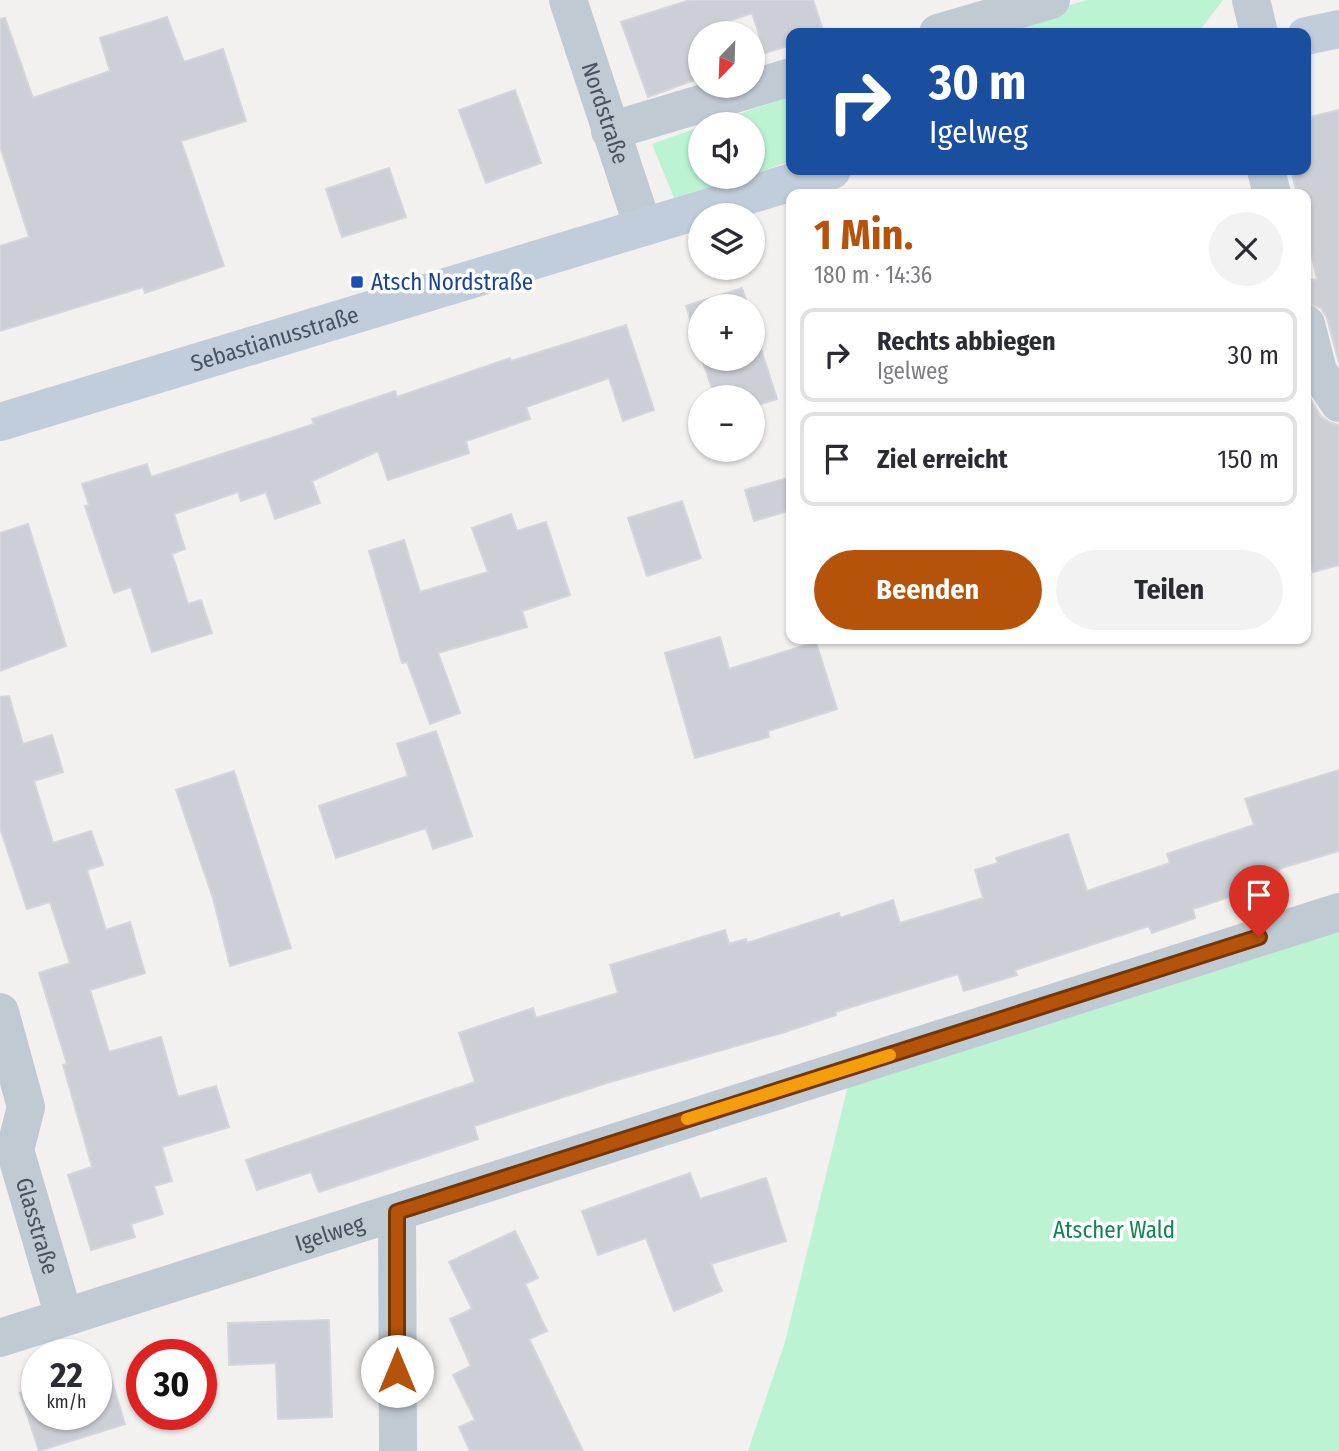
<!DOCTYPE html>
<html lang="de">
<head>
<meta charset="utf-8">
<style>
  :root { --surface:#fff; --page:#f2f2f3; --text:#2b2b33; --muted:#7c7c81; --line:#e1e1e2; --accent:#b45309 }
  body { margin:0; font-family:"Fira Sans Condensed",sans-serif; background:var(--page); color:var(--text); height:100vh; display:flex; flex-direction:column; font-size:26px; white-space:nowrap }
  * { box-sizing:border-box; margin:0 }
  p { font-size:23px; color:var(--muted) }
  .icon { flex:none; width:38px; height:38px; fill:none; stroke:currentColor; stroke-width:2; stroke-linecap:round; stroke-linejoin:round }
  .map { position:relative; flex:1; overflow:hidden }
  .details { position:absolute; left:786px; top:189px; width:525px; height:455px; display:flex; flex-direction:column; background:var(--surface); border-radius:14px; box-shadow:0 2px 5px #0004 }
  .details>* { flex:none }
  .top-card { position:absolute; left:786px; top:28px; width:525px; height:147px; border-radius:14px; box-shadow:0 2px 5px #0004; background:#1a4fa0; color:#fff; overflow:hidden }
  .needle { width:46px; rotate:203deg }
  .tools { position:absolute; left:688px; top:21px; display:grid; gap:14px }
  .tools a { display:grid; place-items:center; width:77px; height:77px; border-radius:50%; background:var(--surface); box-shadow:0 2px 5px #0004; font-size:35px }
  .speed { position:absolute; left:21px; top:1339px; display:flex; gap:14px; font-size:35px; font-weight:700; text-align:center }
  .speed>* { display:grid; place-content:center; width:91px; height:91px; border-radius:50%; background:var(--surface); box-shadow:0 2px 5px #0004; line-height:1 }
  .speed small { font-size:18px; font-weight:400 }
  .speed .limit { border:10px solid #d22; background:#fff; color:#111 }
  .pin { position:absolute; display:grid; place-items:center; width:60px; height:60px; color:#fff; margin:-72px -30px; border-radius:50% 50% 50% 0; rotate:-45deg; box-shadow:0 0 7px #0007 }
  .pin .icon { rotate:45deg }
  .me { position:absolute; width:77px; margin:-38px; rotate:0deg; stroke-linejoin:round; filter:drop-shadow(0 0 5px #0008) }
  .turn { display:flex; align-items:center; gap:24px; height:147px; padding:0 28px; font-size:32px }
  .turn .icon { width:91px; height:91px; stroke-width:2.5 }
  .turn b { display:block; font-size:49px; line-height:60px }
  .round { display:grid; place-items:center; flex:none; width:74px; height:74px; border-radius:37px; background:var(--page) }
  .overview { display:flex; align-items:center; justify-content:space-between; height:119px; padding:0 28px }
  h1 { font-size:42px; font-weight:700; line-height:52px; color:var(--accent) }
  .action { display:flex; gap:14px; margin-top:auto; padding:14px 28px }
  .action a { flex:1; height:80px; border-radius:42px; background:var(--accent); color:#fff; font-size:28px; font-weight:700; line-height:80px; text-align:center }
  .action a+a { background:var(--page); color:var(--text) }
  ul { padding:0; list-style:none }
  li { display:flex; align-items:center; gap:21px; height:94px; margin:0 14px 10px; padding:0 14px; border:4px solid var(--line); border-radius:14px }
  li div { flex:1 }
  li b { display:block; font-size:26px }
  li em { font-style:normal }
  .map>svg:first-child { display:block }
  .green { fill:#bcf3d3 }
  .building { fill:#cccfd5; stroke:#d4d6dc; stroke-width:2 }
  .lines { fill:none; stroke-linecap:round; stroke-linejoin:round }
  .minor { stroke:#c0cad3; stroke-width:38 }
  .secondary { stroke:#c1cdda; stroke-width:38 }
  .route-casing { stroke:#753606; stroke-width:18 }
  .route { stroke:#b45309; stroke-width:12 }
  .slow { stroke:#f59e0b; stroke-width:12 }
  .transit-dot { fill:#1a4fb4; stroke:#fff; stroke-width:2.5 }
  .labels { text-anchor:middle; stroke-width:7; stroke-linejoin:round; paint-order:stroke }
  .street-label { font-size:23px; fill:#46535f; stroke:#fff }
  .transit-label { font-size:23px; fill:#164399; stroke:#fff; text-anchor:start }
  .park-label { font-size:23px; fill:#10874f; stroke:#fff }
</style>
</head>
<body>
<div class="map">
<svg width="1339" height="1451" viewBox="0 0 1339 1451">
  <rect width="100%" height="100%" fill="#f3f0f0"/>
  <path class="green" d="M1087,0H1223L1198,33H977Z
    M791,96V161L753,174L752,124H709Z
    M700,127V177H743L674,198L652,144Z
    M1339,928V1451H748L785,1342L849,1081Z"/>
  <path class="building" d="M690,0H813L824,33H791V45L765,53L752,13L700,31V78L648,97L621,22Z
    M167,17L184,62L223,49L246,121L181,141L224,266L145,293L143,287L0,331V246L29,237L0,146V19L5,18L33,98L110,71L100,38Z
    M515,90L541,163L486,183L459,110Z
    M1339,110V363L1327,318L1321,308L1306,303V281L1317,279L1306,230V194H1297L1291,170H1306V118Z
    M389,168L406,217L342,237L326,189Z
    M742,288L748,306H700V351L686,306Z
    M752,321L777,399L752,407V397H715L702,359H752Z
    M626,325L654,410L623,421L609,378L526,407L530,419L466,441L469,453L388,480L378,451L312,481L320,503L275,519L266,492L241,501L238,492L174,514L185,549L172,554L188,604L201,600L212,633L152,652L131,587L114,593L85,506L89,505L82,484L147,464L151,477L314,424L312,419L395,391L397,397L510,358L511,361Z
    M1306,392L1321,416L1329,422L1339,425V565L1313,572L1306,547Z
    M791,477V510L754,521L745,490Z
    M682,501L701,558L647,576L628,518Z
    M511,514L517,531L546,522L570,595L522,611L527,627L438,653L460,713L430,724L407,662L402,663L369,551L404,540L420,592L488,572L472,528Z
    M28,524L66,646L0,671V533Z
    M720,637L729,669L816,642L837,709L768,731L769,737L695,758L665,653Z
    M9,696L23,744L52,735L63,772L34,781L53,843L91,831L103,865L87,870L106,930L130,922L145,973L90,990L109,1052L161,1037L178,1097L216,1086L229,1127L162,1147L172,1181L154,1186L163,1214L131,1224L135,1237L91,1250L68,1175L92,1167L63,1065L67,1064L39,973L70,963L50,902L27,909L0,828V697Z
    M436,731L472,836L433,849L426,828L336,858L319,806L408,776L397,744Z
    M1339,770V851L1278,869L1281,880L1193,909L1195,918L1152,933L1149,926L1015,970L1017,975L964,991L958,974L835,1012L836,1015L785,1032L610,1082L474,1126L478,1139L319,1192L311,1172L257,1190L246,1160L475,1082L459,1033L533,1008L536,1018L618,993L610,965L725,930L729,944L746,939L747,943L839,913L840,918L893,900L900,923L983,898L975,870L998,863L996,858L1068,834L1087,891L1170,863L1167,854L1254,825L1245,799Z
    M234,771L291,948L230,966L213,898L176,790Z
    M690,1173L700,1199L766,1178L786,1241L711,1264L722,1291L674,1311L646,1238L598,1255L582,1211Z
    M515,1231L538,1278L525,1284L547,1331L529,1339L583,1451H470L459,1427L475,1420L453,1375L471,1366L450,1319L472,1309L449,1262Z
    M329,1320L332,1417L278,1419L276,1363L229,1365L228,1323Z
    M108,1368L125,1424L39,1451L20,1393L37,1388V1414H96V1371Z"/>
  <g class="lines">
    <g class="minor">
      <path id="s1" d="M568,0L643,227"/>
      <path d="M1251,0L1259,33"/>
      <path d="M938,33L1051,0"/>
      <path d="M610,131L791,77"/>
      <path d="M1266,170L1272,194"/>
      <path d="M1306,324L1318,371L1339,403"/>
      <path id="s2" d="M0,1012L26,1107L15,1150L64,1317"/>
      <path d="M397,1212L398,1451"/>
      <path id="s3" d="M0,1338L1339,912"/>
    </g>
    <g class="secondary">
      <path d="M1306,36L1339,29"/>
      <path id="s4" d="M0,422L832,170"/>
    </g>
  </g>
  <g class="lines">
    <g class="route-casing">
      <path id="route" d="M397,1371V1212L1259,937"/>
    </g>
    <use href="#route" class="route"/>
    <path class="slow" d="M687,1119L890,1055"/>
  </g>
  <rect class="transit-dot" x="350" y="275" width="14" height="14" rx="3.5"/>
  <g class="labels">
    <g class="street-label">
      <text dy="8" stroke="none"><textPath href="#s1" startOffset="119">Nordstraße</textPath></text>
      <text dy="8" stroke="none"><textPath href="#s4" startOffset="287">Sebastianusstraße</textPath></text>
      <text dy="8" stroke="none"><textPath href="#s2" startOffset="222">Glasstraße</textPath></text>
      <text dy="8" stroke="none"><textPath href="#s3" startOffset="346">Igelweg</textPath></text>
    </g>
    <g class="transit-label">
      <text x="371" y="290">Atsch Nordstraße</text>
    </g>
    <g class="park-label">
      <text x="1114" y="1238">Atscher Wald</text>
    </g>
  </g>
</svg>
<div class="tools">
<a><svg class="needle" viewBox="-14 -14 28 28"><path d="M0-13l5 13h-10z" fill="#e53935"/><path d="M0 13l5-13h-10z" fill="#7c7c81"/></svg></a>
<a><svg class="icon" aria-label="sound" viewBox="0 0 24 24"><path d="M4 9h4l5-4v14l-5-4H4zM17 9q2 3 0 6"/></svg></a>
<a><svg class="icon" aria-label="layers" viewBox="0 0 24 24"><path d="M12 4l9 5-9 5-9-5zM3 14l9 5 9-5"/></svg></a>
<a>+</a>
<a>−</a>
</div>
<div class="speed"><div>22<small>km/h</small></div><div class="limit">30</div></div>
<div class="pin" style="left:1259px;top:937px;background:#d93025"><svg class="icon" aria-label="arrive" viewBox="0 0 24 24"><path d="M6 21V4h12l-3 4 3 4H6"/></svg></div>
<svg class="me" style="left:397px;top:1371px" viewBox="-20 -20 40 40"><circle r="19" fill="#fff"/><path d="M0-13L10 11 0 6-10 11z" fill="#b45309"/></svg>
<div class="top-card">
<div class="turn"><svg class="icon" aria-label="right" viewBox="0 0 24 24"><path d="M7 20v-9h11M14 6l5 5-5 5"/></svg><div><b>30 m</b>Igelweg</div></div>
</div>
<section class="details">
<div class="overview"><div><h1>1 Min.</h1><p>180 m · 14:36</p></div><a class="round"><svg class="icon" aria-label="close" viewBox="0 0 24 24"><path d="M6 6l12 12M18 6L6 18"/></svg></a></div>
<ul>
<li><svg class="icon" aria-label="right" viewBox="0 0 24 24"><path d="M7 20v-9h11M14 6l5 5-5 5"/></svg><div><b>Rechts abbiegen</b><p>Igelweg</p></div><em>30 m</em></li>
<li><svg class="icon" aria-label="arrive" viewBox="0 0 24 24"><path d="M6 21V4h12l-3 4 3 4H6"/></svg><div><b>Ziel erreicht</b></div><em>150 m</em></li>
</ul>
<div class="action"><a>Beenden</a><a>Teilen</a></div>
</section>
</div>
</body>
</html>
